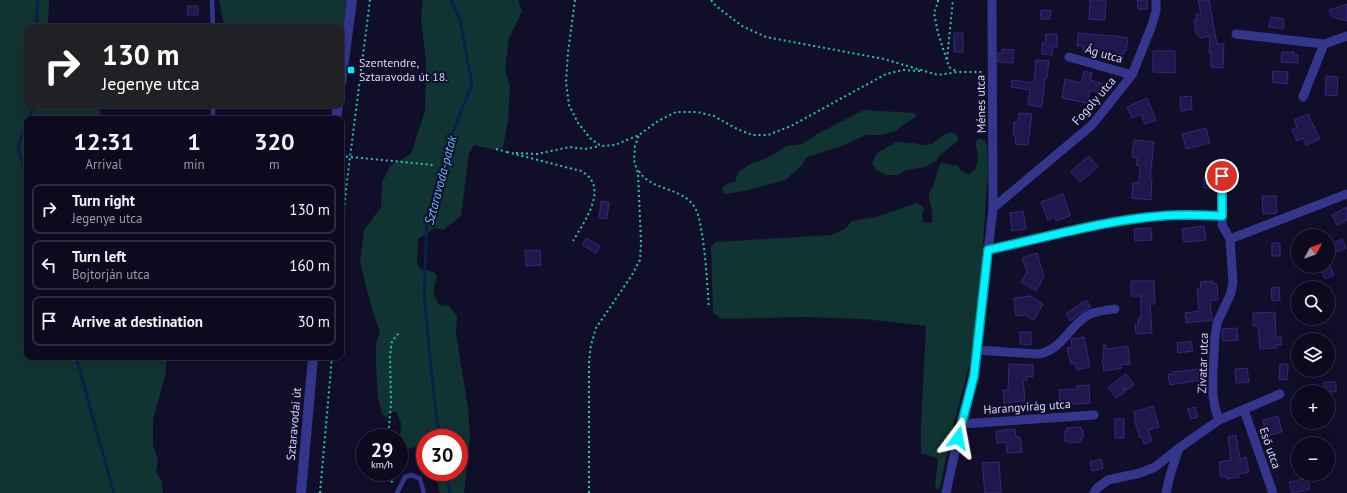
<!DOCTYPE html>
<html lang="en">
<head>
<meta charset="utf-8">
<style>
  :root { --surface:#0d0a20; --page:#1b182d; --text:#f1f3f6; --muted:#9a9aa5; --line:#2d2b3e }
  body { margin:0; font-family:"PT Sans",sans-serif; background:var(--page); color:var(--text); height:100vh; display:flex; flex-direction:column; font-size:15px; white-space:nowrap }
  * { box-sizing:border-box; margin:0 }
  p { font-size:13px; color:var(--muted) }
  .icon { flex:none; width:22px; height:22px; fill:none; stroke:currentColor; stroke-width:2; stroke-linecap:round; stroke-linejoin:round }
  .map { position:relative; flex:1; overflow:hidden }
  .side { position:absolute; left:24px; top:116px; width:320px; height:244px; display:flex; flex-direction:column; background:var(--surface); border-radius:8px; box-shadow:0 4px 16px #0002,0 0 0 1px var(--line) }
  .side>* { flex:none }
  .top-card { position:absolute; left:24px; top:24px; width:320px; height:84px; border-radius:8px; box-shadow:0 4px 16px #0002,0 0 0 1px var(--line); background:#202124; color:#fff; overflow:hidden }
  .needle { width:26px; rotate:50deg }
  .fabs { position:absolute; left:1291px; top:229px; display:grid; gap:8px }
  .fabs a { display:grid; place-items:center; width:44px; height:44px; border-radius:50%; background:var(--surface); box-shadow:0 4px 16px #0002,0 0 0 1px var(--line); font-size:20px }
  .speed { position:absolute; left:356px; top:429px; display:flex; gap:8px; font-size:20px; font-weight:700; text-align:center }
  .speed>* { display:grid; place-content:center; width:52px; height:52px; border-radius:50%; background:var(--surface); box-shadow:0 4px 16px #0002,0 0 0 1px var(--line); line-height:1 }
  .speed small { font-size:10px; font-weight:400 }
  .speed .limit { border:6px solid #d22; background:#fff; color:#111 }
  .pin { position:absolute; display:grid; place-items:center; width:34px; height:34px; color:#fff; margin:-17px; border:2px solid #fff; border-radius:50%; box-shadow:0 1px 4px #0007 }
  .me { position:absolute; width:44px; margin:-22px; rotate:13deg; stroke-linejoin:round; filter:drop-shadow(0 0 3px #0008) }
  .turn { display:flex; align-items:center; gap:14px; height:84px; padding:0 12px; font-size:18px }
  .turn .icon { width:52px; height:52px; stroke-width:2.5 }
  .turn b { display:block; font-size:28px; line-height:34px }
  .eta { display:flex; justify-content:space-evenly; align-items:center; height:68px; text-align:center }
  .eta b { font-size:24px; font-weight:600; line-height:28px }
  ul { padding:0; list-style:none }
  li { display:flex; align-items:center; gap:12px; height:50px; margin:0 8px 6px; padding:0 4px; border:2px solid var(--line); border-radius:8px }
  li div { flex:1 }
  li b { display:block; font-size:15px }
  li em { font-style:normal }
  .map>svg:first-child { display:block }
  .green { fill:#103431 }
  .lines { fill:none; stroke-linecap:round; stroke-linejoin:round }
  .stream { stroke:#05224b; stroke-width:3 }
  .building { fill:#20184d; stroke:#34287b }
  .path { stroke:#24c5b4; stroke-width:2; stroke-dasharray:2 3; stroke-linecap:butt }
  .service { stroke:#34368d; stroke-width:4.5 }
  .minor { stroke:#34368d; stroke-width:9 }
  .tertiary { stroke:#34368d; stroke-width:10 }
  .route-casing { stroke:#029da6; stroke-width:10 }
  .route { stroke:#03f2ff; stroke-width:7 }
  .poi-dot { fill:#03f2ff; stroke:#110e2a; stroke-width:1.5 }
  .labels { text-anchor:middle; stroke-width:4; stroke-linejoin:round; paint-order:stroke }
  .street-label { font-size:12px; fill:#d9d7ff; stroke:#110e2a }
  .poi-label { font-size:12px; fill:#d9d7ff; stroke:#110e2a; text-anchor:start }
  .water-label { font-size:13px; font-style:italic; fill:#65bfff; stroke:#110e2a }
</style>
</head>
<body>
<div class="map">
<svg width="1347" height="493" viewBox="0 0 1347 493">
  <rect width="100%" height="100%" fill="#110e2a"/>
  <path class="green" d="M0,0H49L48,27H27V105H100V119H27V357H166V372L153,420V445L158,460L156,472L162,481L163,493H0Z
    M219,0H347L341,43V27H224Z
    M423,0H518L522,11L509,38L505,70L510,86L508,121L503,147L496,150L474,145L469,153L461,216L443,230L435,228L418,239L417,263L421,269L434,272L437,276L433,293L439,305L449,306L457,316L456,334L468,408L470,436L464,493H440L435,472H459V438H425V444L399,452L401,423L396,412H391L386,417L382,414L378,397L376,366V344L380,332L372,309L360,262L364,230L381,207L382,183L390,166L411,154L425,111L426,63L421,19Z
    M864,110L915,113L917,116L895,131L881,135H866L842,146L807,157L801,166L785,180L744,191L725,194L721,189L726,184L735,182L738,173L748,165L771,156L787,146L802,144L817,134Z
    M952,132L958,136V141L939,156L936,161L925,167L906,170L898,175H886L875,169L872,163L877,153L896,142L913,143L924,145L932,144L945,134Z
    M979,138L984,140L987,146L988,170L982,261L973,350L956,415L939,490L935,488L938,458L921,453V425L926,326L864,319L804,317L722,319L713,313L711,246L716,242L831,235L846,228L852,221L876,217L916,203L921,205L924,209L922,215L923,221L927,223H931C934,214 931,208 929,199C928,192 933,187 935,181C937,175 937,169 941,163L958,166L961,171L968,174L975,170C979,160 978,152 975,142Z"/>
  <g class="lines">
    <path class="stream" d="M36,27L38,0
      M29,119L34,105
      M27,123L18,146L27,180
      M76,357L114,493
      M440,438L436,414L424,297L427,219L447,147L472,84L460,20L451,0
      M446,472L450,493"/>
  </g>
  <path class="building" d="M1090,0H1106L1105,20L1089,19Z
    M1137,0H1147L1148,9H1138Z
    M1198,0H1209L1217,44H1224L1223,68L1211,67V53H1209L1210,36L1200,38L1199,34H1196L1194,20L1197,19L1196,15L1201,14Z
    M1347,4V21L1332,17L1329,10Z
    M188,6H198V15H187Z
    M1041,10L1051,11L1050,19H1040Z
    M1271,17L1284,19L1283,29L1269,27Z
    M954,33H963V52H954Z
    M1078,33L1110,36V35L1128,38L1126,51H1124L1123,55L1095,50V52L1083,51V46H1077Z
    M1046,34H1057V47H1053L1052,55L1042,54V43H1045Z
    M1002,49L1014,50L1013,63L998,62V53H1002Z
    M1153,51H1175V73L1153,72Z
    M1282,52H1294V55H1298V63L1281,62Z
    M1036,60L1049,61L1047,78H1045L1042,107L1028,105L1030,90L1011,87L1012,80L1034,83Z
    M1084,71L1092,73L1090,80L1103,84L1100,93L1090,90L1087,103L1062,98L1065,79L1081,83Z
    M1273,71L1288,72L1287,84L1272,82Z
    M1326,76L1338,77L1337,96L1325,95Z
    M1191,96L1192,109L1181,111L1180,97Z
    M1147,98L1156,120L1145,124L1141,114L1132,118L1127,107Z
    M1019,113L1032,114L1028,145L1015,144L1016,135H1013L1014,122H1018Z
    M1308,114L1320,139L1306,145L1303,138L1297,141L1292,130L1297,127L1294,120Z
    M1206,128L1210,143L1186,149L1182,134Z
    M1134,140L1154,142L1150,179H1152L1151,200L1132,198L1133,183H1139L1140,166L1136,165L1137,158L1132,157Z
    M1089,156L1098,167L1080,182L1071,171Z
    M1204,176H1214V188H1204Z
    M1063,194L1070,216L1056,221L1055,217L1048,220L1041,202Z
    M1262,196H1276L1277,213L1263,214Z
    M601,201L609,202L607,219L599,218Z
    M1347,207V220L1337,225L1332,215Z
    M1023,211L1026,229L1012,231L1010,213Z
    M1204,226L1206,240L1184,242L1182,229Z
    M1151,228L1152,240L1135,241L1134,229Z
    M586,238L600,246L596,253L582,245Z
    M1342,239L1346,248L1332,254L1328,245Z
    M1272,243H1280V256H1272Z
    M540,250L541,265L526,266L525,251Z
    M1037,253L1044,276L1036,291L1021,282L1027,272L1022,258Z
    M1328,264H1329L1334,275L1325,279L1320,268L1328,266Z
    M1131,281H1154L1155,304H1150L1152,333L1136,334L1135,325H1138V318H1141V296H1131Z
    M1213,281L1214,284H1217L1218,300H1210L1212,320L1186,323L1185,313L1199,311L1197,289H1201L1200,282Z
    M1279,287L1280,300L1272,301L1271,288Z
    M1030,296L1043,304L1034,320L1025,315L1016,316L1014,298Z
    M1086,300L1091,307L1085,310L1070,321L1066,314Z
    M1275,312L1276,337H1281L1282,345H1276V348L1260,349L1258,326H1253V313Z
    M1237,328L1238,340L1223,341L1222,329Z
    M1020,332H1031V345L1020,344Z
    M1084,337L1090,367L1077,370L1075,363L1071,364L1067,348L1072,347L1071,339Z
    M1191,341L1193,351L1178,353L1177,343Z
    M1104,344L1108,349L1128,346L1130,364L1120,365L1122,368L1104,371L1102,360H1103Z
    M1009,364L1033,365V377L1027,376V380H1023L1025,401L1004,403L1003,390H1008Z
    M1280,364H1288L1287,380L1279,379Z
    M1247,368L1249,382L1236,383L1235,369Z
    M1199,369L1201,380L1170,385L1168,375L1173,374L1172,372Z
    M1126,374L1134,385L1125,391L1124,387V393L1116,398L1108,387Z
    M1324,382H1336V392L1324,391Z
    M1089,385L1090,403L1060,405L1059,390L1077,389V386Z
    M1153,406L1159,427L1148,430L1152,441L1144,444L1142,437L1140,438L1134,419H1136L1134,412Z
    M1195,407L1198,417L1191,419L1187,409Z
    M1278,416L1282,432L1267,436L1263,420Z
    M1115,419H1124V438H1115Z
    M1081,427V430H1083V438H1081V442L1069,443L1068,441H1065V431H1067V428Z
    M1015,429L1016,437H1020L1022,452L1007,453L1006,442L997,443L996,431Z
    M1236,435L1240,459L1246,457L1249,472L1238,474L1239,477L1227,479L1226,476L1221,477L1219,462L1231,460L1228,437Z
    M1101,459L1103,468L1092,471L1090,462Z
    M999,462L1001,493H985L982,463Z
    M1308,478L1310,489L1292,493L1289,482Z"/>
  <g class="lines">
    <path class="path" d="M575,0L568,52L566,82L569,105L578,123L591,139L601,146L615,145L639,135L658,121L676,112H697L714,116L735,128L752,135H768L791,126L886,74L903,70L921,71
      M711,0L716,6L742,26L766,37L884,59L938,75L957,72H983
      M938,0V2L934,13L938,33L949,67L956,71
      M947,59L953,0
      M496,149L507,152
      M507,152L581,171C583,172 586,174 588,176C606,193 582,225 573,241
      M516,153L537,154L570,147L585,149L600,146
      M341,156L433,165
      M639,171C648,186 666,187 681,195C687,198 693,203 696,210C700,217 700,226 702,234C706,258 707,283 709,308
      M341,245L346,189L370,0
      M388,438L391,403L390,356L392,341L399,333
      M387,472L391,481L395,484
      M320,493L332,357
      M589,493V361L591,345L596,328L632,275L640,260L641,242L638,174L634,160L635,146L639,135"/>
    <path class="service" d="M212,0L213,27
      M213,105V119
      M397,493L405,477L412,475L420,479L424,493"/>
    <path class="minor" d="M1236,34L1324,44
      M1069,57L1132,75
      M1303,97L1324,44L1347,36
      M993,208L1092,125L1132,75L1152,25L1156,11V0
      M1230,239L1347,194
      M988,250C1045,237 1103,221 1161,216C1182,214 1202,215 1222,216
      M977,350L1039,354C1063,349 1068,327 1088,315C1096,311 1106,310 1115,309
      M1244,410L1273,493
      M1219,420L1215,408L1213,396V371L1215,337L1217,323L1231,293L1233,282L1230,239L1222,225L1223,163
      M961,424L1094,415
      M946,493L961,424L974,376L993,208L992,0
      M1094,493L1097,488L1108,480L1140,473L1155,467L1179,448L1219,420L1280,394
      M1166,493L1170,475L1179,448"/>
    <path class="tertiary" d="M341,83L352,0
      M336,119L338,105
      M301,493L313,357"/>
  </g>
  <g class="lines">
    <g class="route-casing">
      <path id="route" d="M958,438L974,376L988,250C1044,238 1105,220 1161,216C1182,214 1202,215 1222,216V176"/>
    </g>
    <use href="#route" class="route"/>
  </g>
  <rect class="poi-dot" x="347" y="66" width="8" height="8" rx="2"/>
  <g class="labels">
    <g class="street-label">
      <text transform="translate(1104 54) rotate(16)" y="4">Ág utca</text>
      <text transform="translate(1094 101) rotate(-49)" y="4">Fogoly utca</text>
      <text transform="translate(981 104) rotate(-91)" y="4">Ménes utca</text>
      <text transform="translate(1203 363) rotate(-88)" y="4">Zivatar utca</text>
      <text transform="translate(1027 407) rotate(-4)" y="4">Harangvirág utca</text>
      <text transform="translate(294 424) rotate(-85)" y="4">Sztaravodai út</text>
      <text transform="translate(1270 448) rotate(71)" y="4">Eső utca</text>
    </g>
    <g class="poi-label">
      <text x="359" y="67">Szentendre,<tspan x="359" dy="14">Sztaravoda út 18.</tspan></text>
    </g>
    <g class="water-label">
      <text transform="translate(440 180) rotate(-75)" y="5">Sztaravoda-patak</text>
    </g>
  </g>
</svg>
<div class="fabs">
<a><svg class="needle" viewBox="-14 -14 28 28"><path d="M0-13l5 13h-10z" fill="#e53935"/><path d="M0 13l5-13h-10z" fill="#9a9aa5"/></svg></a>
<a><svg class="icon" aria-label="search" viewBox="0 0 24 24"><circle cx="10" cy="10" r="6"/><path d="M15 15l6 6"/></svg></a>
<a><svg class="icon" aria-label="layers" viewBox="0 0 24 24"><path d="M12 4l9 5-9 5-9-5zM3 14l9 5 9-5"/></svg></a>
<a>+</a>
<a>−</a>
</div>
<div class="speed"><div>29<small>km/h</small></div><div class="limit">30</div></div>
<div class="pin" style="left:1222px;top:176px;background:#d93025"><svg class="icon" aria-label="arrive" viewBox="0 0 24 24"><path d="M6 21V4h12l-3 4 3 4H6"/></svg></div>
<svg class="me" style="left:958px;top:438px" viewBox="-20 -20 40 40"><path d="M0-17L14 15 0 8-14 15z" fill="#03f2ff" stroke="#fff" stroke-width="4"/></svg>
<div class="top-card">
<div class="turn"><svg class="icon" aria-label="right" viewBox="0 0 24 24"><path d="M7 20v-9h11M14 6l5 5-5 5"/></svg><div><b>130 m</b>Jegenye utca</div></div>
</div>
<section class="side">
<div class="eta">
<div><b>12:31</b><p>Arrival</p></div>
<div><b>1</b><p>min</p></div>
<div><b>320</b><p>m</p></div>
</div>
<ul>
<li><svg class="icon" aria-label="right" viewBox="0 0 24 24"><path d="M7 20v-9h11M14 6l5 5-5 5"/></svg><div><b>Turn right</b><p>Jegenye utca</p></div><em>130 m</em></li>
<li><svg class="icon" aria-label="left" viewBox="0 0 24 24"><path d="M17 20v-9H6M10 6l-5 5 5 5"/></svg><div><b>Turn left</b><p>Bojtorján utca</p></div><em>160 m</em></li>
<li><svg class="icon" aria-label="arrive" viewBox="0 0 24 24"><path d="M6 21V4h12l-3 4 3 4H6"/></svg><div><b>Arrive at destination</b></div><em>30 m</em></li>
</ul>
</section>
</div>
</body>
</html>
